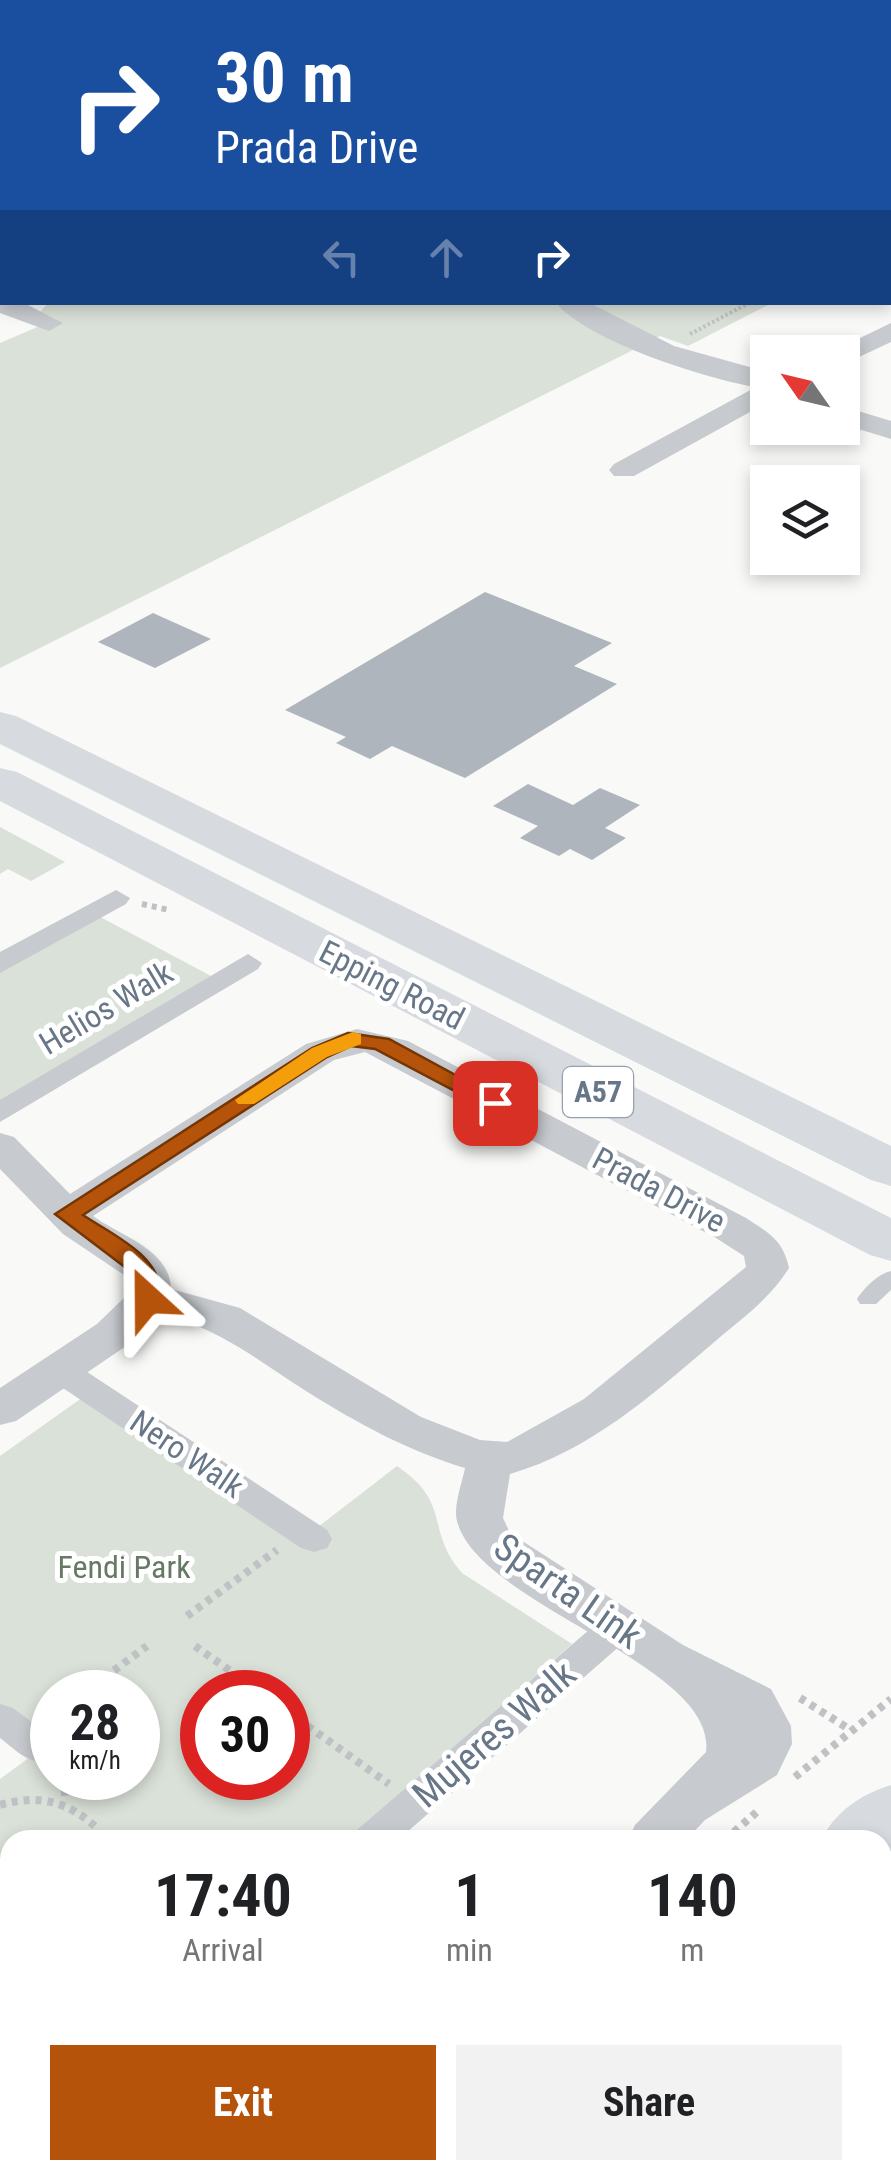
<!DOCTYPE html>
<html lang="en">
<head>
<meta charset="utf-8">
<style>
  :root { --surface:#fff; --page:#f2f2f2; --text:#202124; --muted:#757577; --accent:#b45309 }
  body { margin:0; font-family:"Roboto Condensed",sans-serif; background:var(--page); color:var(--text); height:100vh; display:flex; flex-direction:column; font-size:38px; white-space:nowrap }
  * { box-sizing:border-box; margin:0 }
  p { font-size:32px; color:var(--muted) }
  .icon { flex:none; width:55px; height:55px; fill:none; stroke:currentColor; stroke-width:2; stroke-linecap:round; stroke-linejoin:round }
  .map { position:relative; flex:1; overflow:hidden }
  .drawer { position:absolute; left:0px; top:1830px; width:892px; height:350px; display:flex; flex-direction:column; background:var(--surface); border-radius:30px 30px 0 0; box-shadow:0 5px 15px #0003 }
  .drawer>* { flex:none }
  .banner { position:absolute; left:0px; top:0px; width:892px; height:305px; box-shadow:0 5px 15px #0003; background:#1a4fa0; color:#fff; overflow:hidden }
  .needle { width:65px; rotate:304deg }
  .controls { position:absolute; left:750px; top:335px; display:grid; gap:20px }
  .controls a { display:grid; place-items:center; width:110px; height:110px; border-radius:0px; background:var(--surface); box-shadow:0 5px 15px #0003; font-size:50px }
  .speed { position:absolute; left:30px; top:1670px; display:flex; gap:20px; font-size:50px; font-weight:700; text-align:center }
  .speed>* { display:grid; place-content:center; width:130px; height:130px; border-radius:50%; background:var(--surface); box-shadow:0 5px 15px #0003; line-height:1 }
  .speed small { font-size:25px; font-weight:400 }
  .speed .limit { border:15px solid #d22; background:#fff; color:#111 }
  .pin { position:absolute; display:grid; place-items:center; width:85px; height:85px; color:#fff; margin:-42px; border-radius:20px; box-shadow:0 5px 15px #0006 }
  .me { position:absolute; width:110px; margin:-55px; rotate:336deg; stroke-linejoin:round; filter:drop-shadow(0 0 8px #0008) }
  .turn { display:flex; align-items:center; gap:35px; height:210px; padding:0 50px; font-size:45px }
  .turn .icon { width:130px; height:130px; stroke-width:2.5 }
  .turn b { display:block; font-size:70px; line-height:85px }
  .lanes { display:flex; align-items:center; height:95px; padding:0 50px; background:#0003; justify-content:center; gap:50px; direction:ltr }
  .lanes .off { opacity:.35 }
  .eta { display:flex; justify-content:space-evenly; align-items:center; height:170px; text-align:center }
  .eta b { font-size:60px; font-weight:700; line-height:70px }
  .primary-button { display:flex; gap:20px; margin-top:auto; padding:20px 50px }
  .primary-button a { flex:1; height:115px; border-radius:0px; background:var(--accent); color:#fff; font-size:40px; font-weight:700; line-height:115px; text-align:center }
  .primary-button a+a { background:var(--page); color:var(--text) }
  .map>svg:first-child { display:block }
  .green { fill:#dae1d8; fill-rule:evenodd }
  .lines { fill:none; stroke-linecap:round; stroke-linejoin:round }
  .stream { stroke:#c0c9ce; stroke-width:6 }
  .building { fill:#aeb5bc }
  .path-far2 { stroke:#bfc1c4; stroke-width:4; stroke-dasharray:2.5 2.5; stroke-linecap:butt }
  .path-far1 { stroke:#bfc1c4; stroke-width:6; stroke-dasharray:5 5; stroke-linecap:butt }
  .path { stroke:#bfc1c4; stroke-width:8; stroke-dasharray:6 6; stroke-linecap:butt }
  .service { fill:#c7cace; fill-rule:evenodd }
  .pedestrian { fill:#c7cace; fill-rule:evenodd }
  .minor { fill:#c7cace; fill-rule:evenodd }
  .primary { fill:#d7dbdf; fill-rule:evenodd }
  .route { fill:#b45309; stroke:#753606; stroke-width:2.5 }
  .slow { fill:#f59e0b }
  .labels { text-anchor:middle; stroke-width:10; stroke-linejoin:round; paint-order:stroke }
  .shield { fill:#fff; stroke:#95a0ac; stroke-width:2.5 }
  .shield-label { font-size:30px; font-weight:bold; fill:#687788 }
  .street-label { font-size:32px; fill:#687788; stroke:#fff }
  .park-label { font-size:32px; fill:#667a63; stroke:#fff }
  .near-street-label { font-size:38px; fill:#687788; stroke:#fff }
</style>
</head>
<body>
<div class="map">
<svg width="891" height="2180" viewBox="0 0 891 2180">
  <rect width="100%" height="100%" fill="#f9f9f7"/>
  <path class="green" d="M289,0H721L730,2H293Z
    M48,303H553L635,349L0,668V343L56,319L40,312Z
    M583,303H772L688,346L660,336L651,341Z
    M0,827L65,862L31,881L8,869L0,874Z
    M91,912L211,976L0,1102V964Z
    M86,1395L305,1537L397,1466C453,1504 424,1529 462,1573L572,1644L346,1840H10V1903L0,1901V1779L41,1749L0,1708V1456ZM52,1692H138V1778H52ZM202,1692H288V1778H202Z"/>
  <g class="lines">
    <path class="stream" d="M353,0L359,2"/>
  </g>
  <path class="building" d="M485,592L612,643L574,666L617,684L465,778L392,746L370,759L336,743L346,737L285,710Z
    M153,613L211,639L155,668L98,642Z
    M528,784L573,805L600,788L640,805L605,828L626,838L592,860L570,849L559,856L520,838L538,826L493,806Z"/>
  <g class="lines">
    <path class="path-far2" d="M679,0L691,2
      M690,334L751,302"/>
    <path class="path-far1" d="M142,904L169,910"/>
    <path class="path" d="M187,1616L277,1550
      M195,1646L260,1692
      M85,1692L147,1646
      M800,1698L849,1729
      M288,1712L389,1784
      M795,1777L891,1699
      M63,1778L66,1802
      M0,1805C39,1794 68,1801 98,1829L100,1840
      M725,1840L760,1809
      M345,2180L356,2170"/>
    <path class="service" d="M0,3H2V9H0Z
      M891,1271V1290L876,1304H860L857,1299C864,1288 878,1274 891,1271Z"/>
    <path class="pedestrian" d="M116,890L130,898L126,904L0,973V952Z
      M248,954L262,963L258,969L0,1122V1100Z
      M60,1359L72,1362L327,1530L332,1539L327,1548L314,1552L301,1548L48,1378L43,1370L48,1362Z
      M617,1613L630,1617L635,1627L630,1637L398,1840H352L358,1829L604,1617Z
      M0,1704L13,1708L52,1737V1760C31,1767 17,1751 0,1738Z"/>
    <path class="minor" d="M269,0H294L295,2H271Z
      M724,0H754L755,2H726Z
      M890,32H891V46H890Z
      M2,42V56L0,57V43Z
      M0,109H2V124H0Z
      M2,250V266L0,267V251Z
      M0,295L2,302H22L63,323L49,331L0,313Z
      M555,302H588L674,346L768,372V402L634,476H614L609,470L614,464L756,387C706,379 587,341 555,302Z
      M891,323V342L842,365V352H831Z
      M842,406L891,421V439L842,424Z
      M357,1029L408,1041L746,1218C769,1233 783,1240 789,1268C770,1299 740,1320 712,1344C651,1396 589,1451 510,1474L503,1518L510,1533L683,1645L771,1689L791,1726L792,1744L777,1775L705,1820L686,1840H628L635,1825L706,1752C718,1664 479,1606 457,1521C453,1507 462,1483 465,1468C408,1451 357,1423 306,1391C257,1360 216,1325 158,1315L129,1344L16,1421L0,1425V1388L97,1324L127,1295V1277L63,1234L0,1169V1133L14,1137L70,1194L306,1044ZM365,1052L716,1238L744,1256L746,1267L584,1399L507,1442L480,1440L421,1417L240,1308L171,1289C170,1249 120,1236 93,1216L334,1060Z
      M0,1928L10,1931V1980L0,1977Z
      M203,2170H261L260,2180H202Z"/>
    <path class="primary" d="M0,712L16,716L891,1146V1186L871,1180L0,744Z
      M0,768L17,772L891,1218V1261L870,1255L0,801Z
      M891,1785V1853L883,1860L882,1840H821C836,1811 860,1795 891,1785Z
      M891,1917V1985L882,1988V1920Z
      M411,2170H497L492,2180H406Z
      M615,2170H701L696,2180H610Z"/>
  </g>
  <path class="route" d="M348,1033L389,1039L507,1103L495,1110L487,1108L375,1049L351,1046L327,1057L83,1215C114,1236 165,1257 160,1299L148,1307L136,1299L134,1274L55,1214L312,1048Z"/>
  <path class="slow" d="M353,1032L361,1034V1044L327,1057L254,1104H238L235,1100L312,1048Z"/>
  <g class="labels">
    <rect class="shield" x="563" y="1067" width="70" height="50" rx="8"/>
    <g class="shield-label">
      <text x="598" y="1102">A57</text>
    </g>
    <g class="street-label">
      <text transform="translate(392 985) rotate(27)" y="11">Epping Road</text>
      <text transform="translate(106 1008) rotate(-31)" y="11">Helios Walk</text>
      <text transform="translate(659 1190) rotate(28)" y="11">Prada Drive</text>
      <text transform="translate(187 1454) rotate(34)" y="11">Nero Walk</text>
    </g>
    <g class="park-label">
      <text x="124" y="1578">Fendi Park</text>
    </g>
    <g class="near-street-label">
      <text transform="translate(568 1591) rotate(35)" y="13">Sparta Link</text>
      <text transform="translate(494 1734) rotate(-41)" y="13">Mujeres Walk</text>
    </g>
  </g>
</svg>
<div class="controls">
<a><svg class="needle" viewBox="-14 -14 28 28"><path d="M0-13l5 13h-10z" fill="#e53935"/><path d="M0 13l5-13h-10z" fill="#757577"/></svg></a>
<a><svg class="icon" aria-label="layers" viewBox="0 0 24 24"><path d="M12 4l9 5-9 5-9-5zM3 14l9 5 9-5"/></svg></a>
</div>
<div class="speed"><div>28<small>km/h</small></div><div class="limit">30</div></div>
<div class="pin" style="left:495px;top:1103px;background:#d93025"><svg class="icon" aria-label="arrive" viewBox="0 0 24 24"><path d="M6 21V4h12l-3 4 3 4H6"/></svg></div>
<svg class="me" style="left:148px;top:1299px" viewBox="-20 -20 40 40"><path d="M0-17L14 15 0 8-14 15z" fill="#b45309" stroke="#fff" stroke-width="4"/></svg>
<div class="banner">
<div class="turn"><svg class="icon" aria-label="right" viewBox="0 0 24 24"><path d="M7 20v-9h11M14 6l5 5-5 5"/></svg><div><b>30 m</b>Prada Drive</div></div>
<div class="lanes"><svg class="icon off" aria-label="left" viewBox="0 0 24 24"><path d="M17 20v-9H6M10 6l-5 5 5 5"/></svg><svg class="icon off" aria-label="ahead" viewBox="0 0 24 24"><path d="M12 20V5M6 11l6-6 6 6"/></svg><svg class="icon" aria-label="right" viewBox="0 0 24 24"><path d="M7 20v-9h11M14 6l5 5-5 5"/></svg></div>
</div>
<section class="drawer">
<div class="eta">
<div><b>17:40</b><p>Arrival</p></div>
<div><b>1</b><p>min</p></div>
<div><b>140</b><p>m</p></div>
</div>
<div class="primary-button"><a>Exit</a><a>Share</a></div>
</section>
</div>
</body>
</html>
